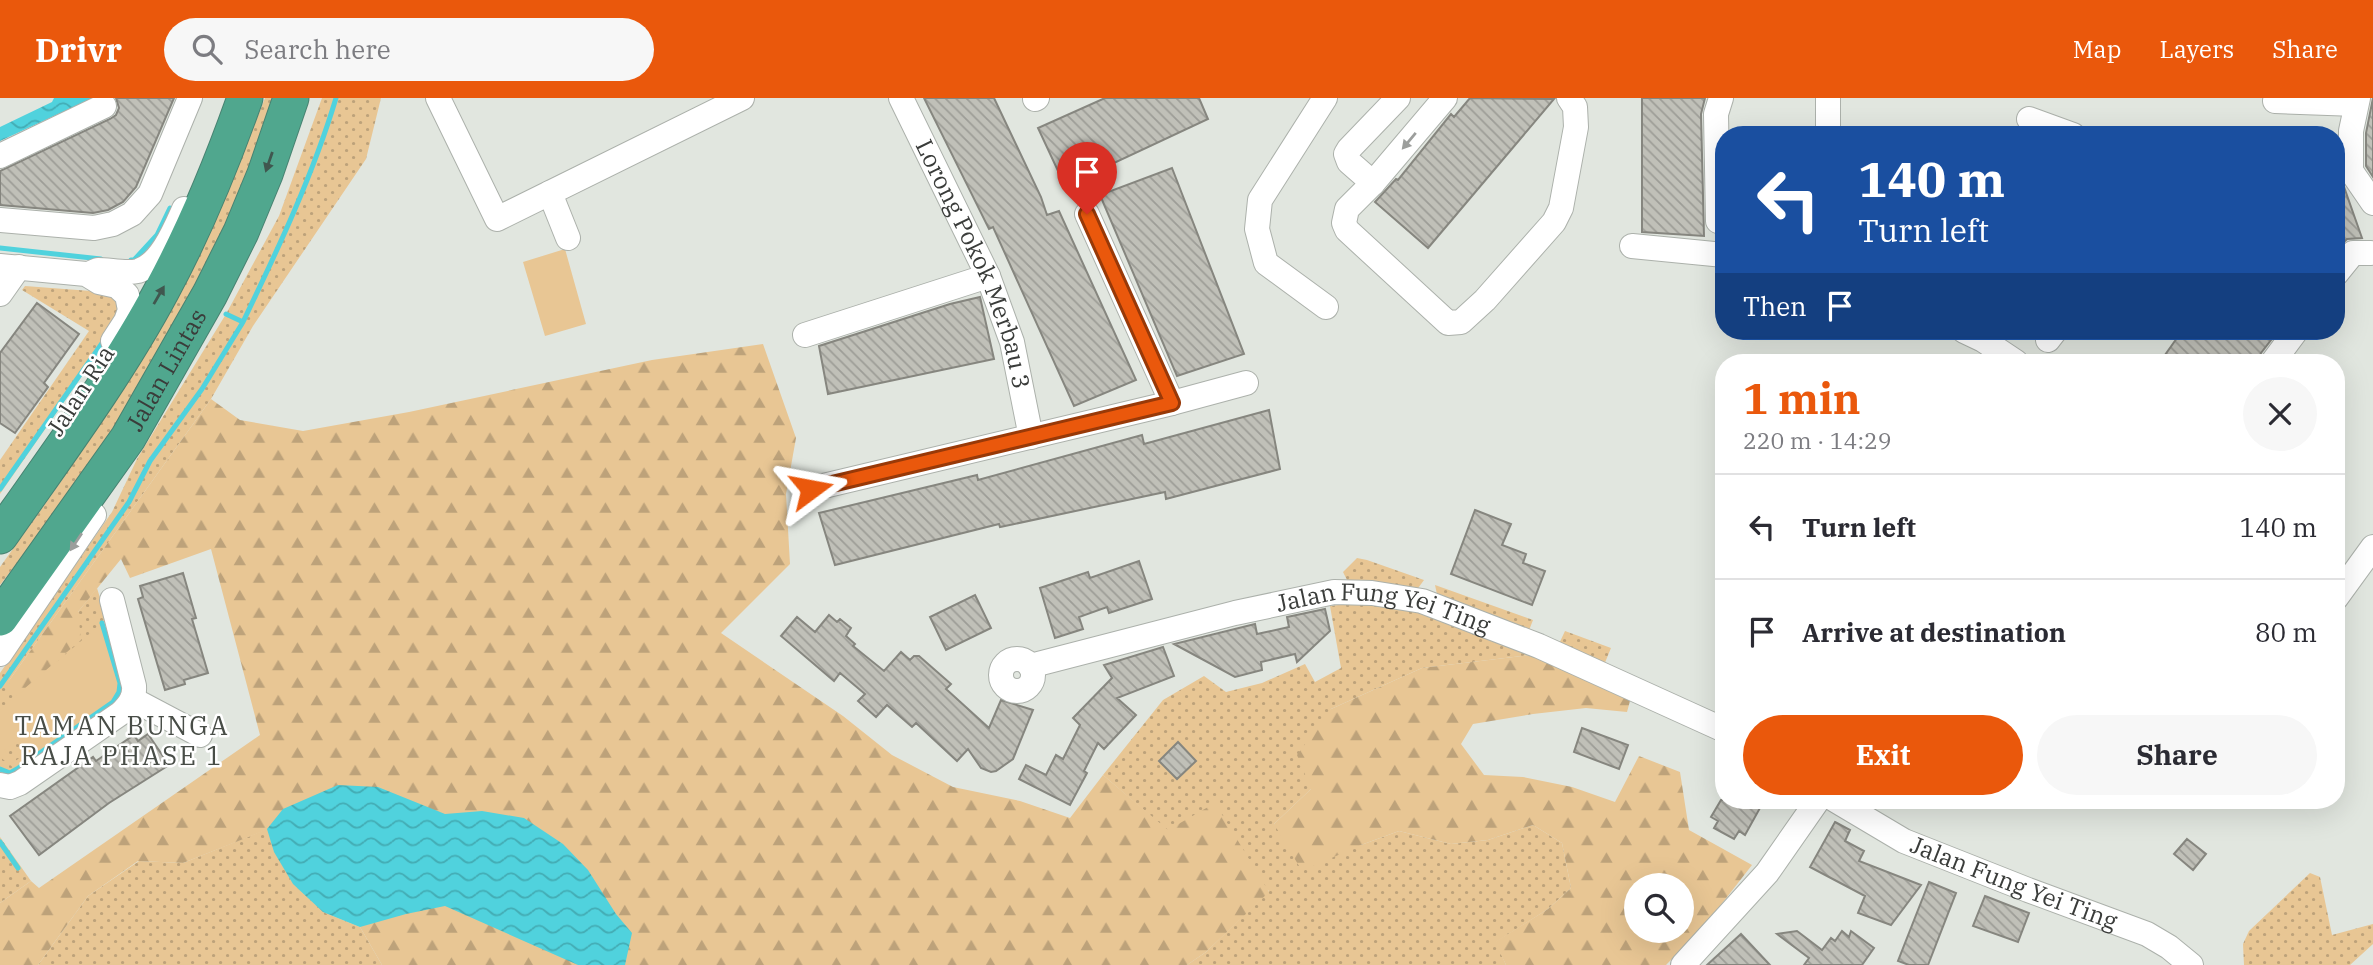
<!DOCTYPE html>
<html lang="en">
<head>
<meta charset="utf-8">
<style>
  :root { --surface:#fff; --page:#f7f7f7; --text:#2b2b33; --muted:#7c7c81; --line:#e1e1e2; --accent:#ea580c }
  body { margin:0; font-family:"IBM Plex Serif",serif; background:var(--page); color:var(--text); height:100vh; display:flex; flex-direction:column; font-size:26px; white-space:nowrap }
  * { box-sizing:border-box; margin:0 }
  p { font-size:23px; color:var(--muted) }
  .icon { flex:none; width:38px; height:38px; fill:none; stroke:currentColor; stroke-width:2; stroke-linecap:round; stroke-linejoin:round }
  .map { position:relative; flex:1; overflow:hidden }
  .details { position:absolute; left:1715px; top:256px; width:630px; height:455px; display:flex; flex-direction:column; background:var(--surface); border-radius:28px; box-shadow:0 7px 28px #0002 }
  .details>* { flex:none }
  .banner { position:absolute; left:1715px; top:28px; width:630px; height:214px; border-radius:28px; box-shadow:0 7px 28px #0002; background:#1a4fa0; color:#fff; overflow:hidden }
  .fabs { position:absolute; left:1624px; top:775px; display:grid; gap:14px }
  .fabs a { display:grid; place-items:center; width:70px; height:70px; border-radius:50%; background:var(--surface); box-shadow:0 7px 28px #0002; font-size:35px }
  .pin { position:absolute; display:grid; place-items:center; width:60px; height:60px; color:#fff; margin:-72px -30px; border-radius:50% 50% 50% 0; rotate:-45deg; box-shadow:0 0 7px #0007 }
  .pin .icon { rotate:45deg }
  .me { position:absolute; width:77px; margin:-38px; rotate:77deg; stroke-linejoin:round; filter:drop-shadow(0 0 5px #0008) }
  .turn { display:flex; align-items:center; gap:24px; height:147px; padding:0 28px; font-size:32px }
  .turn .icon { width:91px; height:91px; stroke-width:2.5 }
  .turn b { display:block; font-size:49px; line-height:60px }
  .then { display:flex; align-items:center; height:66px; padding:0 28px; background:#0003; gap:14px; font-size:26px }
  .round { display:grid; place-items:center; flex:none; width:74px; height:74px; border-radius:37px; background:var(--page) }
  .head { display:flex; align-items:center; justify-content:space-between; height:119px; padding:0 28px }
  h1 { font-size:42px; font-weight:700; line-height:52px; color:var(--accent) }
  .primary-button { display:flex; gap:14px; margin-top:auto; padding:14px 28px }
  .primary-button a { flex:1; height:80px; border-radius:42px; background:var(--accent); color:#fff; font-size:28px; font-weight:700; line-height:80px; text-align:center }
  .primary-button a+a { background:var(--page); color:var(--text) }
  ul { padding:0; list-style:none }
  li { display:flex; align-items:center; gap:21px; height:105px; padding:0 28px; border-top:2px solid var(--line) }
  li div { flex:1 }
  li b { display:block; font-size:26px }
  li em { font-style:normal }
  header { display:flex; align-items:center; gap:42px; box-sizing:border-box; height:98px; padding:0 35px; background:var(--accent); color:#fff }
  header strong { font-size:33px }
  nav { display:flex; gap:38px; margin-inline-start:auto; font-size:24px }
  .search { width:490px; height:63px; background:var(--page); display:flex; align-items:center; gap:18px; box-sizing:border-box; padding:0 24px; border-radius:38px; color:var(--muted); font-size:26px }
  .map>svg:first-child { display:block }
  .grass { fill:url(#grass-dots) }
  .forest { fill:url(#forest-firs); fill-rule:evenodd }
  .green { fill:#e8c694; fill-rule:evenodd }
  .water { fill:url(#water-waves) }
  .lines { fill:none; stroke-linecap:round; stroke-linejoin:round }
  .stream { stroke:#50d2dd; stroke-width:5 }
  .building { fill:url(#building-back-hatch); stroke:#86867f; stroke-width:2 }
  .minor-casing { stroke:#acb1ab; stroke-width:26 }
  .highway-casing { stroke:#488271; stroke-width:37 }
  .minor { stroke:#fff; stroke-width:24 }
  .highway { stroke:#50a78e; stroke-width:35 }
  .oneway { fill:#9c9e9c }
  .oneway2 { fill:#40574f }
  .route-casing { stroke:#983908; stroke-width:18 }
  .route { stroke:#ea580c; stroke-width:12 }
  .labels { text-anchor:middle; stroke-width:5; stroke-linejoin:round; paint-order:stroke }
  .street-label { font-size:24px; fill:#3a3c3a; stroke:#fff }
  .neighbourhood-label { font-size:26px; letter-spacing:2px; fill:#484d47; stroke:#fff }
</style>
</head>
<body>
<header>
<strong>Drivr</strong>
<div class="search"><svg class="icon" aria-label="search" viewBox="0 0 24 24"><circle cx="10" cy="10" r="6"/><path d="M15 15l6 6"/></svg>Search here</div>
<nav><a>Map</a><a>Layers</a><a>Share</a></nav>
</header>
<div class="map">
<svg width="2373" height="867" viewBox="0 0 2373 867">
  <defs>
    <pattern id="grass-dots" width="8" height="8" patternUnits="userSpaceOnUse" patternTransform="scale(1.75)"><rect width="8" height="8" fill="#e8c694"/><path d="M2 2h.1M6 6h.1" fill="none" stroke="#bda27a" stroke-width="1.8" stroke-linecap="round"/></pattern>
    <pattern id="forest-firs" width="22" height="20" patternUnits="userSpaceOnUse" patternTransform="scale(1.75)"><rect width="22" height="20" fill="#e8c694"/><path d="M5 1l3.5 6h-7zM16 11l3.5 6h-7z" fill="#bda27a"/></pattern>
    <pattern id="water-waves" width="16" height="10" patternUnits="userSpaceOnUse" patternTransform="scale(1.75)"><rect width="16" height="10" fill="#50d2dd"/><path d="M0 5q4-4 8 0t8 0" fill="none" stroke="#43acb4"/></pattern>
    <pattern id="building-back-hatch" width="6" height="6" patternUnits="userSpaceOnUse" patternTransform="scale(1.75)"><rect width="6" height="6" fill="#c0c0b8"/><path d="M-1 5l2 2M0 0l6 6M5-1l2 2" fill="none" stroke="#9d9d97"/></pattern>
  </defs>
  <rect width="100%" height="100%" fill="#e1e6df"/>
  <path class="grass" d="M265,0H281L219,148L111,334L73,392L0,487V469L60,385L138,262L231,85Z
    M322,0H381L366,61L253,228L211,301L8,584L78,514L97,490L107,523L102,525L120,585L119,594L113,604L17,671L10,675L0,671V575L112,414L137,361L226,216L279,118Z
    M25,188L104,194L120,201L116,229L0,396V362L89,233L22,192Z
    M1357,460L1367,462L1424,482L1416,493L1349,486L1343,474Z
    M1435,487L1533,522L1528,535L1438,501Z
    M1362,504L1400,505L1531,557L1422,570L1331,611L1311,691L1274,726L1361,747L1399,733L1451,746L1488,742L1533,727L1562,745L1571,790L1548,811L1496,844L1506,867H1187L1206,854L1269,793L1168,733L1103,677L1163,602L1204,578L1226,594L1262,585L1305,566L1315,584L1341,570L1330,508Z
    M1565,533L1611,550L1604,567L1558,548Z
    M267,731L274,753L323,814L360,829L382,867H38L88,798L139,763L183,765Z
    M0,739L31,783L0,805Z
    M2310,775L2320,779L2332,837L2373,826V846L2350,867H2244L2243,846L2249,833Z"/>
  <path class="forest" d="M763,246L796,340L786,396L790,466L721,535L843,618L892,657L953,689L1020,703L1070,720L1103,677L1168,732L1215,705L1269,794L1206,854L1187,867H382L360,829L323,814L293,786L274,754L266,732L183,765L138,763L88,798L38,867H0V805L31,783L39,790L260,637L211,451L130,480L121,461L78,514L81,542L17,597L8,584L211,301L240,322L303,333L409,314L652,262Z
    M1531,557L1630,603L1627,614L1586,610L1533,616L1473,626L1461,646L1484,677L1523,679L1572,689L1615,704L1639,658L1680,674L1689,732L1752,767L1706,826L1666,867H1506L1495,844L1548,811L1571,790L1562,745L1533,727L1488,742L1451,746L1399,733L1361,747L1302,773L1274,726L1311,691L1297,657L1331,611L1422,570ZM1636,788H1682V833H1636Z"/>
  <path class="green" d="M565,151L586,226L545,238L523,164Z
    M101,526L118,585V594L112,603L15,671L0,659V612ZM21,641L29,654L12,665L4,652Z"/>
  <path class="water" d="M54,0H93L0,43V29L52,4Z
    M338,687L378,689L445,716L482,713L524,720L563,746L588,772L616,816L632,835L625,867H578L445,808L406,816L360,829L323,814L293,786L274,754L267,731L283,711Z"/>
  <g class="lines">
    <path class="stream" d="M0,150L101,161
      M131,162H134L157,137L170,110
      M226,216L243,224C278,151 313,77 336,0
      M0,391L105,241
      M0,588L129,404L150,363L202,291L243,224
      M0,671L10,675L17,671L113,604L119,594L120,585L102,525
      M0,744L18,770"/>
  </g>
  <path class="building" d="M116,0H174L136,89L123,104L108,112L93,115L0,107V73L110,21L116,17L119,10Z
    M924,0H994L1041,99L1047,117L1059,113L1136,282L1074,308L993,129L989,131Z
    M1105,0H1199L1208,21L1065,88L1038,30Z
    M1470,0L1554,1L1428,150L1375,104L1396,81L1398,82L1451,16L1454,19Z
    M1642,0H1705L1701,16L1704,138L1642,134Z
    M2373,0V79L2366,68V35Z
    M1172,70L1244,256L1177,278L1100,97Z
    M2336,88L2344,89L2362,140L2347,141L2336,152Z
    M980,199L994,261L828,296L819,248L950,206Z
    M37,205L79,236L44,285L48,289L15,335L0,325V255Z
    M2182,233H2278L2261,255L2258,264H2160Z
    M1269,312L1280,371L1166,401L1165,394L1000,429L999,426L835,467L819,415L977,377L978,382L1142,337L1144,346Z
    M1475,412L1511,426L1502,447L1526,456L1523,465L1545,473L1532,507L1451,476Z
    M1139,463L1152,501L1109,515L1107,509L1079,519L1083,531L1055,540L1040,490L1088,474L1090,480Z
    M183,475L196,520L192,521L208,575L184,582L185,586L165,592L138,501L143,499L140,488Z
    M975,497L991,530L946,552L930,519Z
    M1325,511L1330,533L1297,564L1295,556L1261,564L1262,572L1235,579L1174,546L1255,526L1257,536L1289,529L1287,519Z
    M829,517L837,524L840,521L851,530L846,538L855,546L853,548L884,573L901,554L910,562L914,558H919L951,586L946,591L989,630L1001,602L1033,612L1013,661L996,673L991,674L981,670L968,651L957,663L916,625L912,629L887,607L876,619L858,603L865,596L840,575L834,583L781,538L797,519L815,534Z
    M1163,549L1174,578L1117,600L1136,617L1104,651L1098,645L1084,673L1087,675L1070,707L1019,681L1026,667L1046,677L1056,657L1063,661L1080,627L1073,620L1112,580L1104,567Z
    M1582,630L1628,647L1619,671L1574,654Z
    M148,636L169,667L109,705L39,757L10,718L93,659L96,663L134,637L138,643Z
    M1178,644L1196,663L1177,681L1159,663Z
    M1721,702H1746L1760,710L1745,737L1739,733L1734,741L1714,730L1718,723L1711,719Z
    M1835,724L1850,732L1845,743L1864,753L1859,763L1921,787L1891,827L1858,815L1865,798L1810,769Z
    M2187,741L2206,756L2193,772L2174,756Z
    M1929,784L1956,795L1928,867H1909L1898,863Z
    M1985,798L2029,815L2018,844L1973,828Z
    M1797,833L1822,852L1831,840L1835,843L1842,833L1849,839L1851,833L1874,850L1862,867H1804L1809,860L1777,836Z
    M1741,836L1770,867H1707Z"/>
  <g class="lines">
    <g class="minor-casing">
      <g id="minor">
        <path d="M438,0L497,121L742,0"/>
        <path id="s1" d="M901,0L988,178L1012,244L1031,339"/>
        <path d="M1325,0L1260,102L1257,131L1266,165L1326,209"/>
        <path d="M1445,0L1373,85L1347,111L1344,125L1347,132L1448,225L1461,224L1485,202L1554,124L1561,110L1576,29L1575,9L1569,0"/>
        <path d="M1035,1L1037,0"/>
        <path d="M2275,3L2356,6"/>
        <path d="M2029,21L2073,37"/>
        <path d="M1828,29V0"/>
        <path d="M0,58L104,8"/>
        <path d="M2336,73H2351L2373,105"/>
        <path d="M2351,73V33L2358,0"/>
        <path d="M1373,85L1349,64L1346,56L1349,51L1398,0"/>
        <path d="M550,95L568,140"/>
        <path d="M1087,116L1172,305"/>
        <path d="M0,122L94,130L113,126L132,116L150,96L190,0"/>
        <path d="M1718,123L1716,16L1721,0"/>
        <path d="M1632,148L1724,157"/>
        <path d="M0,168L86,176L99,184L117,188L127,197L130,212L126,223L113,243"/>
        <path d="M93,174L98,172C110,172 127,176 138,173C161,166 175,131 184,111"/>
        <path d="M2336,176L2353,155H2371"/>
        <path d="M0,196L19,169"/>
        <path d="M1964,233L1983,242L2016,264"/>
        <path d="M805,237L988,178"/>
        <path d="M2048,242L2055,233"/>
        <path d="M2273,264L2296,233"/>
        <path d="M811,391L1172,305L1246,285"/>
        <path d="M2336,500L2373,449"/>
        <path d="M0,556L94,417"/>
        <circle cx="1017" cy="577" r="16"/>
        <path id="s2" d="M1030,568L1235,515L1334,494L1372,495L1422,503L1539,548L1724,632"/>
        <path d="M132,601L200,637"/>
        <path d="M0,687L10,689L20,685L121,615C129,607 135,600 134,588L112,502"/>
        <path id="s3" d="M1835,702L1904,743L2028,792L2147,836L2169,849L2191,867"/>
        <path d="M1683,867L1767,775L1818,702"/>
      </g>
    </g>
    <g class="highway-casing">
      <g id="highway">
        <path d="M0,438C56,358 116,278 162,192C195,131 222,65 245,0"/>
        <path id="s4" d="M0,520L128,340L210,196L241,134L265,76L291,0"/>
      </g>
    </g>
    <use href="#minor" class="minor"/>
    <use href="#highway" class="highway"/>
  </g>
  <defs><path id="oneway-solid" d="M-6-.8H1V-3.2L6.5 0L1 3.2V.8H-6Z" transform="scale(1.75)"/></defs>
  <g class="oneway">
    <use href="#oneway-solid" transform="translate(1409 43) rotate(130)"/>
    <use href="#oneway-solid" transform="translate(76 444) rotate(124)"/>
  </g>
  <g class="oneway2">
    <use href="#oneway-solid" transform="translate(269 64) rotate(109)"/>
    <use href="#oneway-solid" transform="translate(159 197) rotate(-60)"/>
  </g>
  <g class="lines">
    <g class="route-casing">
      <path id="route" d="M811,391L1172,305L1087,116"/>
    </g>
    <use href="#route" class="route"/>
  </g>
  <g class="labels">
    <g class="street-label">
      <text dy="8" stroke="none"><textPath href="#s1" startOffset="182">Lorong Pokok Merbau 3</textPath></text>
      <text dy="8" stroke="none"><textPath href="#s4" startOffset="299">Jalan Lintas</textPath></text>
      <text transform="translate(81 293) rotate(-57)" y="8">Jalan Ria</text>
      <text dy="8" stroke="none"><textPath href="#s2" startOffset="364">Jalan Fung Yei Ting</textPath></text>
      <text dy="8" stroke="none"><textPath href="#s3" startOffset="198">Jalan Fung Yei Ting</textPath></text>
    </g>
    <g class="neighbourhood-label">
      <text x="122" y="637">TAMAN BUNGA<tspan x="122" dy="30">RAJA PHASE 1</tspan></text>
    </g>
  </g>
</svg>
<div class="fabs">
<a><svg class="icon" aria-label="search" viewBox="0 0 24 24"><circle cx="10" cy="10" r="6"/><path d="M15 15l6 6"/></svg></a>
</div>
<div class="pin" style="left:1087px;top:116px;background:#d93025"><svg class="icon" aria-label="arrive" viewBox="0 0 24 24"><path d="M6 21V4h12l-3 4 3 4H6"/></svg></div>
<svg class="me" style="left:811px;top:391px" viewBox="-20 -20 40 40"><path d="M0-17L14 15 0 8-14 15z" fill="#ea580c" stroke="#fff" stroke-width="4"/></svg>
<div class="banner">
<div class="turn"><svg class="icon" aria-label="left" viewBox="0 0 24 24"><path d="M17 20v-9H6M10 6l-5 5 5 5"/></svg><div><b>140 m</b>Turn left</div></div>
<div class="then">Then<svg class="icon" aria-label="arrive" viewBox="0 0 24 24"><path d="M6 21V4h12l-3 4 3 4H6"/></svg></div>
</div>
<section class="details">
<div class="head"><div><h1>1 min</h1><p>220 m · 14:29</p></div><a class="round"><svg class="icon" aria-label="close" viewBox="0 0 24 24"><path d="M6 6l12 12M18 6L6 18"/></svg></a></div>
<ul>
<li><svg class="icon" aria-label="left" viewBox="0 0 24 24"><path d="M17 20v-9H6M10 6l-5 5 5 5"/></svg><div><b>Turn left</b></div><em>140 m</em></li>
<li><svg class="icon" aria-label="arrive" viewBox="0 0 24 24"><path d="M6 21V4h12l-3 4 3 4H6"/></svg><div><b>Arrive at destination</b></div><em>80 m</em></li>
</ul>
<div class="primary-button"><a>Exit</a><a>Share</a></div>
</section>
</div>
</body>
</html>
